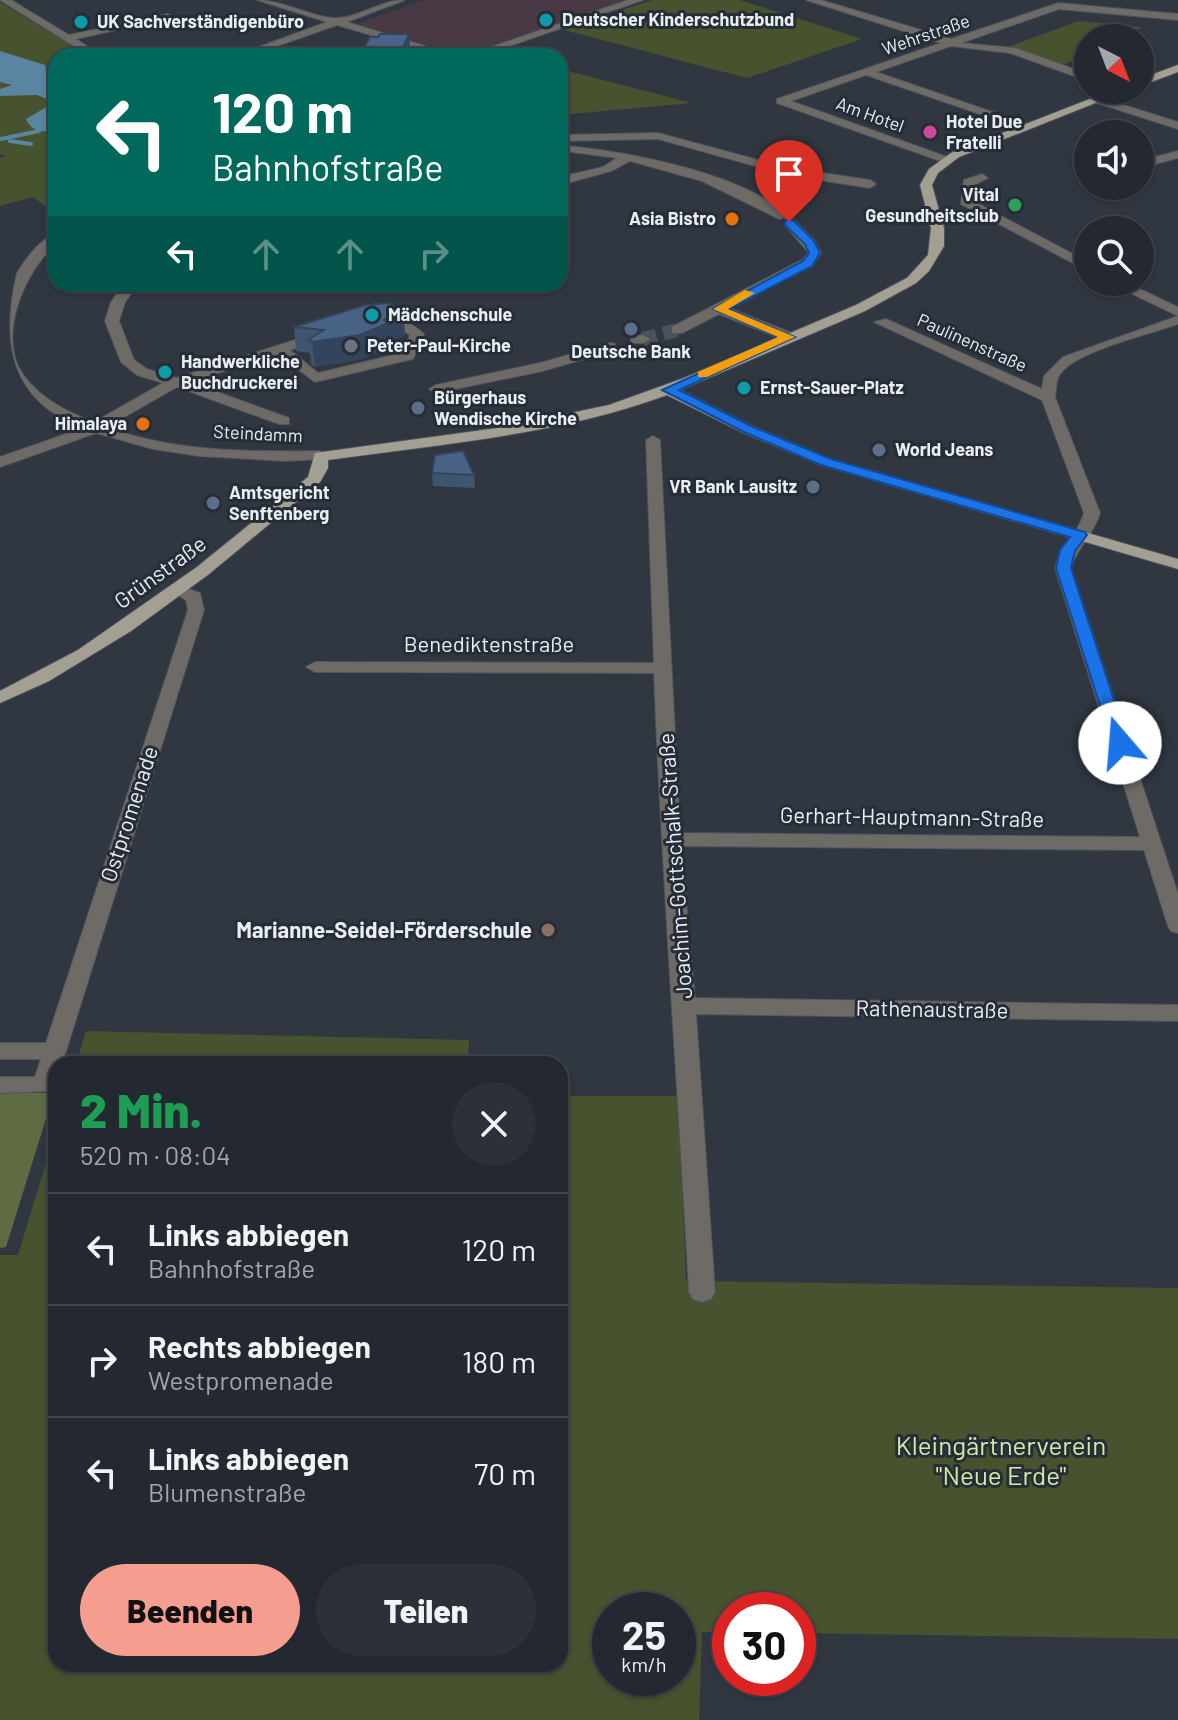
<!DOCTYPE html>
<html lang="de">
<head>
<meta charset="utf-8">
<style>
  :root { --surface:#242931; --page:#2c3139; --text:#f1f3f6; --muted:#a3a6ab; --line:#41454d; --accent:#f59d8f }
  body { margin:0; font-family:Barlow,sans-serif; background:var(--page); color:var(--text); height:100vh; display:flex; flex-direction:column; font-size:30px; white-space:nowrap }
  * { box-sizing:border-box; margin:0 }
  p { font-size:26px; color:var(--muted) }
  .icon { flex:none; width:44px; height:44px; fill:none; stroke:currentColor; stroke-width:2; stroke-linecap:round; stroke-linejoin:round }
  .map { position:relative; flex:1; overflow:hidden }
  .sheet { position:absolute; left:48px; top:1056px; width:520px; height:616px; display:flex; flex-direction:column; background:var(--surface); border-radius:24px; box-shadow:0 2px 6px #0004,0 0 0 2px var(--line) }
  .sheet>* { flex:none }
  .hud { position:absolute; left:48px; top:48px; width:520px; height:244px; border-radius:24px; box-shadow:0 2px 6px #0004,0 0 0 2px var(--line); background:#00695c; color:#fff; overflow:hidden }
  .needle { width:52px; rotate:138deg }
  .controls { position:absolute; left:1074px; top:24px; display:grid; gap:16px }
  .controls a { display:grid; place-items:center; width:80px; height:80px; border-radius:50%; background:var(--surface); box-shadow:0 2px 6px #0004,0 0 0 2px var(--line); font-size:40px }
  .speed { position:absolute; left:592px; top:1592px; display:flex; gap:16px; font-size:40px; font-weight:700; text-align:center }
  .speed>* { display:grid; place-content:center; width:104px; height:104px; border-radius:50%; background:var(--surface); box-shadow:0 2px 6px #0004,0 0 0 2px var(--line); line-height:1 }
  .speed small { font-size:20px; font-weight:400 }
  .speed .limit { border:12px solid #d22; background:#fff; color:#111 }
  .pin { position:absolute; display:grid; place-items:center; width:68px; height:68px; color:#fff; margin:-82px -34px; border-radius:50% 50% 50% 0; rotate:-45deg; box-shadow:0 0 8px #0007 }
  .pin .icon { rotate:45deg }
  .me { position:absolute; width:88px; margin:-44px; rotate:342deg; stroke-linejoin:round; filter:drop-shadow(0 0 6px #0008) }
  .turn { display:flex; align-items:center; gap:28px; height:168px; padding:0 32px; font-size:36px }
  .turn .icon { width:104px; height:104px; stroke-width:2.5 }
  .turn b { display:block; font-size:56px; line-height:68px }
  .lanes { display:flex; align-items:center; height:76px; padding:0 32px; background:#0003; justify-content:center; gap:40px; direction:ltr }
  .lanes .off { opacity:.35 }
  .round { display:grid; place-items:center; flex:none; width:84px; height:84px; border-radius:42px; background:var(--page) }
  .head { display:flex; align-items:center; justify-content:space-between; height:136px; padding:0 32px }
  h1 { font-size:48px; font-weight:800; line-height:60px; color:#1e9e55 }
  .cta { display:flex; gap:16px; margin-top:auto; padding:16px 32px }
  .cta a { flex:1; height:92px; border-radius:48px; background:var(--accent); color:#111; font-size:32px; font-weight:800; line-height:92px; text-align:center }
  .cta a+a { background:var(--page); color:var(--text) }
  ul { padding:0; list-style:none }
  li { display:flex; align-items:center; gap:24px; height:112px; padding:0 32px; border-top:2px solid var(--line) }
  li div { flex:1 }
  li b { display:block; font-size:30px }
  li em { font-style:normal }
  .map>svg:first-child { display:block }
  .commercial { fill:#483945 }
  .green { fill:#47522e; fill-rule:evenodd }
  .forest { fill:#5e6b43 }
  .water { fill:#5a85a0 }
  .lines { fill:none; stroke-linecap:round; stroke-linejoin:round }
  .stream { stroke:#5a85a0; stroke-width:4 }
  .minor-tunnel { stroke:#4c525c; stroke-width:14; stroke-dasharray:14 7; stroke-linecap:butt }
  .minor-casing { stroke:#4e545e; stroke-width:2 }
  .major-casing { stroke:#4e545e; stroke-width:2 }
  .minor { fill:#6e6b66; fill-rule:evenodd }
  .major { fill:#a49f93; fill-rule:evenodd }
  .wall { fill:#3e5572 }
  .shaded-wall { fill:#32455d }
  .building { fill:#486385; stroke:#32455d; stroke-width:2 }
  .route { fill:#1a73e8; stroke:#114b97; stroke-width:2 }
  .slow { fill:#f59e0b }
  .culture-dot { fill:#0f9aa8; stroke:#262d37; stroke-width:3 }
  .hotel-dot { fill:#d1479c; stroke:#262d37; stroke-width:3 }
  .leisure-dot { fill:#2e9e5b; stroke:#262d37; stroke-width:3 }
  .food-dot { fill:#e8710a; stroke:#262d37; stroke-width:3 }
  .service-dot { fill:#5c6f8a; stroke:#262d37; stroke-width:3 }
  .worship-dot { fill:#6b7280; stroke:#262d37; stroke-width:3 }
  .education-dot { fill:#8d6e63; stroke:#262d37; stroke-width:3 }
  .labels { text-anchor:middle; stroke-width:6; stroke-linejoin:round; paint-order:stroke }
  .far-poi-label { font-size:18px; font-weight:bold; fill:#e9eef4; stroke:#262d37; text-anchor:start }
  .far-street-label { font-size:18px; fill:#e9eef4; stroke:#262d37 }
  .street-label { font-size:22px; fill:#e9eef4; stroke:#262d37 }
  .poi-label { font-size:22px; font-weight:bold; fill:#e9eef4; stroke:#262d37; text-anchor:end }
  .near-park-label { font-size:26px; fill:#d3eaa5; stroke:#262d37 }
</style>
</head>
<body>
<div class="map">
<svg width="1178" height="1720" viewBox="0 0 1178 1720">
  <rect width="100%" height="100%" fill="#303741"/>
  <path class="commercial" d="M424,0H630L465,56L357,24Z"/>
  <path class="green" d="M652,0H740L862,39L747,78L564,30Z
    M0,2L89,56H56V213L33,197L0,206V158L5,156L0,154Z
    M1078,21L1142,27L1123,38H1088V55L1062,65L1054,64L1005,48Z
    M560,69L692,103L560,115Z
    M86,1031L469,1040L468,1064H76Z
    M560,1096H679L686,1281L1178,1288V1639L798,1633V1610H730V1632H702L699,1720H0V1255H18L56,1130V1664H560ZM610,1610H678V1678H610Z"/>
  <path class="forest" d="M0,1092L54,1093L6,1247L0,1248Z"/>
  <path class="water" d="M0,51L45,65L51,92L56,95V113L51,116L56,119V131C43,132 31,132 26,119L55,102L37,95L0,96V89L12,85L0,82Z"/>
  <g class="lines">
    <path class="stream" d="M1,139L39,131
      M10,141L31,144"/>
    <path class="minor-tunnel" d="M643,339L677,330"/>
    <g class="minor-casing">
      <path id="minor" d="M0,0H11L69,35L168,14L173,17L76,39L102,56H90Z
        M257,0C283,0 319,20 338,18C361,17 380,0 405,0L347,22L458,56H442L337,25L249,56H234L327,22Z
        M628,0H643L480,56H465Z
        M806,0H821L951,39L1058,3L1178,14V20L1059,9L961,43L1015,48L1088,74V81L1010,53L951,46L876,72L1004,116V120L1000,121L866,75L791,101L950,158L952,160L946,163L777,103V99L941,43Z
        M1098,97L1178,122V129L1094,102L1093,100Z
        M658,133L788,168L870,180L876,184L870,188L787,175L658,139L560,141V135Z
        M568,146C629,152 742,173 789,216L779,219L702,181L630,161L611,171L560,185V177L603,167L617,158L564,151V147Z
        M1178,151V158L1140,168V161Z
        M982,174L988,178L974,185L971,200L1088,262V271L961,204L964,180Z
        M785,219H793L814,240L821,253L812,266L729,308L794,334V340H784L719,314L682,333H672V327L802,260L809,253L785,225Z
        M56,233V244C26,270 0,329 19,368C34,395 66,412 94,422L163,383L137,375L121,362L105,321L111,302L124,284H138L125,302L119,321L134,360L147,369L176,378L320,332L327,336L325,339L290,350L318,373L402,353L410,335L390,324L376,323V317C395,314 410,322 424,334L413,359L315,382L278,354L190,382L289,418V424H279L177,387L107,427C172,452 250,452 320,451L328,456L325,459L285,461L199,456L153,449L96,433L0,467V457L83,428C12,401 0,345 17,273C26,258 40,240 56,233Z
        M1108,282H1125L1178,307V324C1151,334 1069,352 1058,378C1056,383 1056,392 1055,397L1100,513C1094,534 1077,547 1071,568L1178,894V933L1171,931L1168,926L1144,850L681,846L695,998L1178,1005V1021L696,1014L715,1292L711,1299L702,1302L693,1299L689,1292C678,1086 662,880 654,673L315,672L306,667L315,662L654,663L646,440L653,436L660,440L680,833L1140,837L1055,568C1061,545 1078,534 1084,513L1042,400L874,322L886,319L1042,389L1044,376L1063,357L1178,316Z
        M636,336L643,335L650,339L643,343H631V337Z
        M610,343L615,344V350L543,371L436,393L429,389L436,385L540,363Z
        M175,584L200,593L204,610L62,1064H56V1083L52,1091L0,1093V1077H35L41,1059H0V1043H46L188,610L186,600L167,589Z"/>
    </g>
    <g class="major-casing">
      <path id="major" d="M1178,65V72L1140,86V79Z
        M1113,90H1128L959,157L938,173L932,185L944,228V246L929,271L916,283L865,311L680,390L754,427L831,459L1178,559V569L821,465L744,433L667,395C558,435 442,444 328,460V468L320,482L209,574L131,631L49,681L0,703V691L78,650L197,567L308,477L315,453L505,427L609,405L684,378L856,305L907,278L928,255L931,228L920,185L929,169L951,153Z"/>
    </g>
    <use href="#minor" class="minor"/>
    <use href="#major" class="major"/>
  </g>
  <path class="wall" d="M403,311L405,335L390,342V347L362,359L315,367L311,364L310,353L296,351L294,327Z
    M432,473L474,475L475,488L433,486Z"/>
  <path class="shaded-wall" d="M409,34L410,50L401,51Z
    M403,311L405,335L390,342V347L362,359L315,367L312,342L384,320Z"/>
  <path class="building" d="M380,34H409L401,51L440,48L442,56H350L360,55L370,37H378Z
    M389,303L403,311L384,320L388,323L360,335L312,342L309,339L324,330L294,327L365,305Z
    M463,451L474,475L432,473L435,455Z"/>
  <path class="route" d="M785,220H793L814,241L820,253L812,266L729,309L795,337L679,390L753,427L831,459L1085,532L1087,535L1075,551L1071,568L1128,743L1126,747H1114L1112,743L1056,568L1060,550L1070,537L821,465L744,432L662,390L778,337L713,309L803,261L809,253L805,244L785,225Z"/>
  <path class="slow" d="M745,290L755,293L728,309L795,337L707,377H698V372L778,337L713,309Z"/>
  <g class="culture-dot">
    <circle cx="546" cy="20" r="8"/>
    <circle cx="81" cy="22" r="8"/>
    <circle cx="372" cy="315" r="8"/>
    <circle cx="165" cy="372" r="8"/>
    <circle cx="744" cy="388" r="8"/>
  </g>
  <circle class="hotel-dot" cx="930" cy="132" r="8"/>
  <circle class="leisure-dot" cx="1015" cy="205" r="8"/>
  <g class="food-dot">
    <circle cx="732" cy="219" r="8"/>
    <circle cx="143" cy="424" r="8"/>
  </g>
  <g class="service-dot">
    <circle cx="631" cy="329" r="8"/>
    <circle cx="418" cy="408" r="8"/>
    <circle cx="879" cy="450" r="8"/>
    <circle cx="813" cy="487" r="8"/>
    <circle cx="213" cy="503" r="8"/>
  </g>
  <circle class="worship-dot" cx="351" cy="346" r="8"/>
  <circle class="education-dot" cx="548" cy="930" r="8"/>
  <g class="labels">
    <g class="far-poi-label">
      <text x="562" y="26">Deutscher Kinderschutzbund</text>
      <text x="97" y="28">UK Sachverständigenbüro</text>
      <text x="946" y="128">Hotel Due<tspan x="946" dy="21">Fratelli</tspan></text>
      <text x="999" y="201" text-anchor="end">Vital<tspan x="999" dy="21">Gesundheitsclub</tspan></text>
      <text x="716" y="225" text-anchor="end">Asia Bistro</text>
      <text x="388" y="321">Mädchenschule</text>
      <text x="367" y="352">Peter-Paul-Kirche</text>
      <text x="631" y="358" text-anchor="middle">Deutsche Bank</text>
      <text x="181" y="368">Handwerkliche<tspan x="181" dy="21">Buchdruckerei</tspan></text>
      <text x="760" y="394">Ernst-Sauer-Platz</text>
      <text x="434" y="404">Bürgerhaus<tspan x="434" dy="21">Wendische Kirche</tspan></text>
      <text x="127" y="430" text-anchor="end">Himalaya</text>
      <text x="895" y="456">World Jeans</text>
      <text x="797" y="493" text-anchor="end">VR Bank Lausitz</text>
      <text x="229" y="499">Amtsgericht<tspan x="229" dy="21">Senftenberg</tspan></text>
    </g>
    <g class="far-street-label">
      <text transform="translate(926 35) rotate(-19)" y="6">Wehrstraße</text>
      <text transform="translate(870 115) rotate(20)" y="6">Am Hotel</text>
      <text transform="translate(972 343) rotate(24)" y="6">Paulinenstraße</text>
      <text transform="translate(258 434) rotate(3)" y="6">Steindamm</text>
    </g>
    <g class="street-label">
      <text transform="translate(160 572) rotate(-36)" y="8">Grünstraße</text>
      <text x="489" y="652">Benediktenstraße</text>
      <text transform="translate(129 814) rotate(-72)" y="8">Ostpromenade</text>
      <text transform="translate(912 817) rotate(1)" y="8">Gerhart-Hauptmann-Straße</text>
      <text transform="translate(675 866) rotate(-94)" y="8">Joachim-Gottschalk-Straße</text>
      <text transform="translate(932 1009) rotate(1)" y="8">Rathenaustraße</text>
    </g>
    <g class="poi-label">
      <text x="532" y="938">Marianne-Seidel-Förderschule</text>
    </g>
    <g class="near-park-label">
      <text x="1001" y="1455">Kleingärtnerverein<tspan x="1001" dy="30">"Neue Erde"</tspan></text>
    </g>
  </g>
</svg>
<div class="controls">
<a><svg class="needle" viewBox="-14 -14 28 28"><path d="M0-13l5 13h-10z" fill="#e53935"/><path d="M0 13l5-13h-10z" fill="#a3a6ab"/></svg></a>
<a><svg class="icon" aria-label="sound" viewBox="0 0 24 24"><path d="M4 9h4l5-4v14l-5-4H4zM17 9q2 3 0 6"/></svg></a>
<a><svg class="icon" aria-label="search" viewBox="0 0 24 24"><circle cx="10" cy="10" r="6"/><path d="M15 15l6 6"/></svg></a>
</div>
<div class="speed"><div>25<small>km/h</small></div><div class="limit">30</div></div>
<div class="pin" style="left:789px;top:222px;background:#d93025"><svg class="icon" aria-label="arrive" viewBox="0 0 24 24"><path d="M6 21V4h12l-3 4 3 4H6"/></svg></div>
<svg class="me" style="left:1120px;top:743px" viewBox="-20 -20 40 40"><circle r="19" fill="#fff"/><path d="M0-13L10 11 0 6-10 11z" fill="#1a73e8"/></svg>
<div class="hud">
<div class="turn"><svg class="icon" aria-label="left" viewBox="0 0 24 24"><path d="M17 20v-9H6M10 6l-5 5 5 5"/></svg><div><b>120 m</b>Bahnhofstraße</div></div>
<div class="lanes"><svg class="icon" aria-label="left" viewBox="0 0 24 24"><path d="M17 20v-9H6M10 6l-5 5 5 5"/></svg><svg class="icon off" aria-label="ahead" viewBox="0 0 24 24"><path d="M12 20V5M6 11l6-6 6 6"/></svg><svg class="icon off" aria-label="ahead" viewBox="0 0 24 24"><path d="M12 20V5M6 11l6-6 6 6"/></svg><svg class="icon off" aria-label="right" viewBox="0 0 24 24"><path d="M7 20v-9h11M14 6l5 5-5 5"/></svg></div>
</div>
<section class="sheet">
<div class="head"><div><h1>2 Min.</h1><p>520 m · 08:04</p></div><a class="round"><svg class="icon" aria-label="close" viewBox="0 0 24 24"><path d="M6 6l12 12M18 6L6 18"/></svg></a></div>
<ul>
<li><svg class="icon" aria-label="left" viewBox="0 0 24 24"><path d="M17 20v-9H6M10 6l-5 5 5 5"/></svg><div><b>Links abbiegen</b><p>Bahnhofstraße</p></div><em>120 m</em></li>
<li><svg class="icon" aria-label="right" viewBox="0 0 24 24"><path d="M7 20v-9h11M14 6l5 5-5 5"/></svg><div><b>Rechts abbiegen</b><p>Westpromenade</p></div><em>180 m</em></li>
<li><svg class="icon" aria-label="left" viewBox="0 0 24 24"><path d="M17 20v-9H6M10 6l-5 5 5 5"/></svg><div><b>Links abbiegen</b><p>Blumenstraße</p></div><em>70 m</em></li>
</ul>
<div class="cta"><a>Beenden</a><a>Teilen</a></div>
</section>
</div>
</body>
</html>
